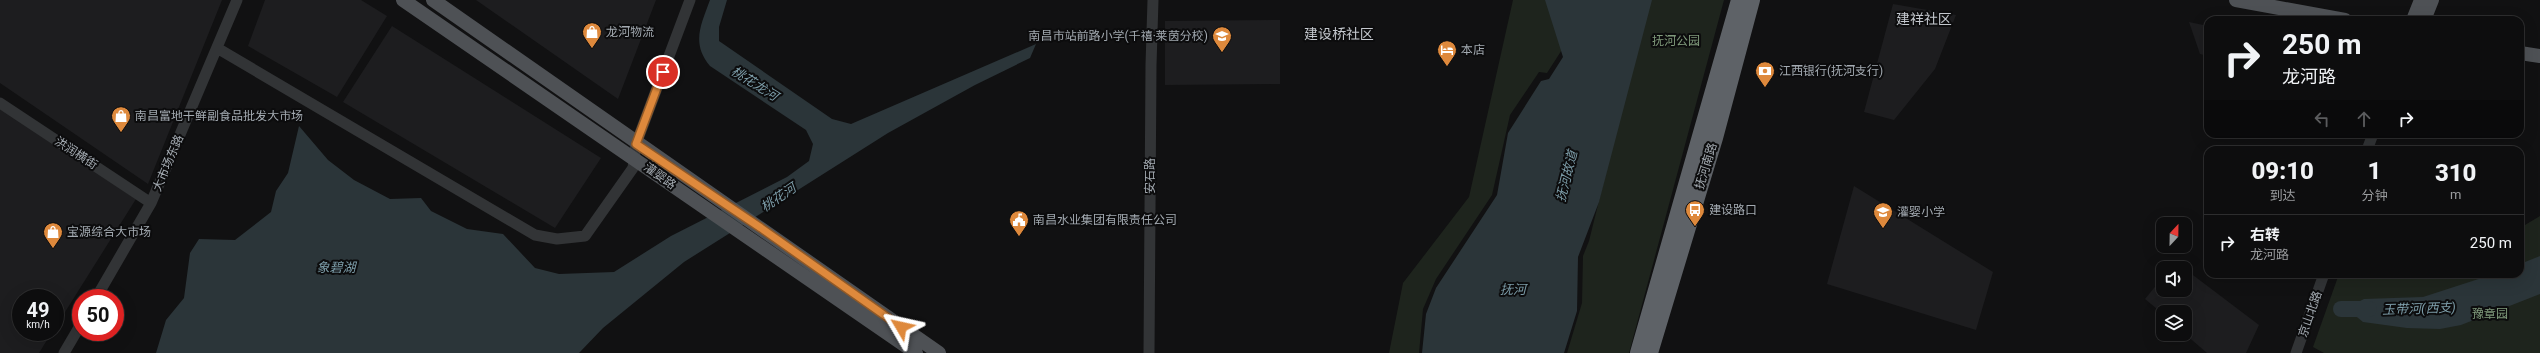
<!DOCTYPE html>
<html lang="zh">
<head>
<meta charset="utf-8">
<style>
  :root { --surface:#0d0d0e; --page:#161617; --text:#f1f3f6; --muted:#9a9c9e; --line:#2d2d2e }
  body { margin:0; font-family:Roboto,"Noto Sans SC",sans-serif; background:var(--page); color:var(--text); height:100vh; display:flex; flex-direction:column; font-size:15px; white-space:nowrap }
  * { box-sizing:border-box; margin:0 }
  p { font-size:13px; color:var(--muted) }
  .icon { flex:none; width:22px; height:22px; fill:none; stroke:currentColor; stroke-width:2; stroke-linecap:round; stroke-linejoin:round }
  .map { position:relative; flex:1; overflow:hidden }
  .panel { position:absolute; left:2204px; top:146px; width:320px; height:132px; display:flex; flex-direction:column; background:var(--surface); border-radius:12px; box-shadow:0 4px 16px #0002,0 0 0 1px var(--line) }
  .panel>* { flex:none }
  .banner { position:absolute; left:2204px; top:16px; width:320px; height:122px; border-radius:12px; box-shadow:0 4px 16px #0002,0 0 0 1px var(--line); background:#0d0d0e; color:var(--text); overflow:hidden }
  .needle { width:26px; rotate:22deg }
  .controls { position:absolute; left:2156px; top:217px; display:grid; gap:8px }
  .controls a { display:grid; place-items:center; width:36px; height:36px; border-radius:8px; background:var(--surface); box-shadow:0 4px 16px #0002,0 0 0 1px var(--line); font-size:20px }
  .speed { position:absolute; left:12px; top:289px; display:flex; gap:8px; font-size:20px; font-weight:700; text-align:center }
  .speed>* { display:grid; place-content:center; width:52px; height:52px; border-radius:50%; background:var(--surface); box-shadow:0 4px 16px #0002,0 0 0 1px var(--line); line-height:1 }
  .speed small { font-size:10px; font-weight:400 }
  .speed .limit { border:6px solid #d22; background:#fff; color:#111 }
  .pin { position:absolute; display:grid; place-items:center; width:34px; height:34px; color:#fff; margin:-17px; border:2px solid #fff; border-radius:50%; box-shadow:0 1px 4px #0007 }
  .me { position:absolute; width:44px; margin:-22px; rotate:306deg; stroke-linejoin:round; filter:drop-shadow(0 0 3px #0008) }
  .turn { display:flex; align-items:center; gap:14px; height:84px; padding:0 12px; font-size:18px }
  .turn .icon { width:52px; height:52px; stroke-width:2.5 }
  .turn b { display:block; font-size:28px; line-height:34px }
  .lanes { display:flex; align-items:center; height:38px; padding:0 12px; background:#0003; justify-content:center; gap:20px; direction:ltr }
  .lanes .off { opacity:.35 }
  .eta { display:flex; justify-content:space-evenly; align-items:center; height:68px; text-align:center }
  .eta b { font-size:24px; font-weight:800; line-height:28px }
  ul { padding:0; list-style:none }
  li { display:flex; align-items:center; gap:12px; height:56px; padding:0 12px; border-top:1px solid var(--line) }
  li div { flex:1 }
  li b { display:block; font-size:15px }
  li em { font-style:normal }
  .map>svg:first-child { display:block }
  .built { fill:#1d1d1f }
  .green { fill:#1e241d }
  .water { fill:#2b3539 }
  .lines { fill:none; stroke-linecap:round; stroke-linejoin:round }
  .river { stroke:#2b3539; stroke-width:16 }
  .minor { stroke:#323436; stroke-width:11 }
  .major { stroke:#4e5155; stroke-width:14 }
  .highway { stroke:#5e6267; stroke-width:16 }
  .route-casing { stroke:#905927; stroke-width:10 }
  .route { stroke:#de893c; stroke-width:7 }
  .labels { text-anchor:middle; stroke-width:4; stroke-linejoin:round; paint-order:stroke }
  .poi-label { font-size:12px; fill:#a3aab1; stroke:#0c0c0d; text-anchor:start }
  .park-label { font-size:12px; fill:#809b7c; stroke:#0c0c0d }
  .street-label { font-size:12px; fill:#a3aab1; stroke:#0c0c0d }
  .water-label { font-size:13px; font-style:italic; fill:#7d9da9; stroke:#0c0c0d }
  .quarter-label { font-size:14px; fill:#c4c8ce; stroke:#0c0c0d }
</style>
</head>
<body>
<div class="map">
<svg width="2540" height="353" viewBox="0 0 2540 353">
  <rect width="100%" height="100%" fill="#111112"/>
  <path class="built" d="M0,0H222L148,184L0,83Z
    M265,0H361L387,16L337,97L248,46Z
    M476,0H656L618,99Z
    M1893,4L1956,15L1935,69L1894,120L1864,112Z
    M1280,20V84L1165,85V21Z
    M2189,22L2208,26V56L2200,54Z
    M392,26L601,158L555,228L343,102Z
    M0,107L136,199L55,328V298H21V332H52L39,353H0Z
    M1854,186L1993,272L1976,330L1827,284Z
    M2185,269L2259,325L2246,353H2207L2185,334V312H2163V314L2145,299L2163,277V290H2185Z"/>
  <path class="green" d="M1513,0H1550L1565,45L1547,73L1539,72L1510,115L1492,195L1436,279L1423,309L1419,353H1389L1403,283L1469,197Z
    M1649,0H1724L1629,353H1567L1582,303L1583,256L1589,241Z
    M2540,216V353H2324L2313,347L2339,274H2520V228Z"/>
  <path class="water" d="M710,0H727L719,27V41L832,119L851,124L1036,44L1030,58L975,85L888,133L684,262L603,328L579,353H156L166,320L184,298L190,253L199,239L235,240L271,212L276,191L288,173L299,126L328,160L354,180L390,199L421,198L431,211L467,229L503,234L535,268L559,274L614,272L671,236L787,177L809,161L813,144L806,130L710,66C691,43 701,25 710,0Z
    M1545,0H1652L1599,202L1578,257L1577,311L1564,353H1422L1426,314L1436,288L1497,195L1508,133L1541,81L1549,79L1563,57Z
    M2540,256V294L2461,325L2440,329L2407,328L2363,322L2346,308L2364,299L2423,297L2494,274H2520V264Z"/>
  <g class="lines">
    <path class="river" d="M2341,309H2369"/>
    <path class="minor" d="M217,48L535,235L557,239L585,236L633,168L636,144L690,0
      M0,103L151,203
      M2367,150L2373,134
      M96,298L151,203L237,0
      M64,353L81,324
      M1149,353L1151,65L1153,0
      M2296,353L2324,274"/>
    <path class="major" d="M403,0L916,353
      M433,0L939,353
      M2236,0L2345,20
      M2413,20L2421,0
      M2424,20L2432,0
      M2520,53L2540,56"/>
    <path class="highway" d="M1638,353L1739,0
      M1650,353L1715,138L1752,0"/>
  </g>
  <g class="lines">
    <g class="route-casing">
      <path id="route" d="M663,72L636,144L761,228L901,327"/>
    </g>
    <use href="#route" class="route"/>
  </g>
  <defs>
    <g id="shop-pin" transform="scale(1)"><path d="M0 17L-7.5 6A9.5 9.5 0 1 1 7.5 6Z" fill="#de893c" stroke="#0c0c0d"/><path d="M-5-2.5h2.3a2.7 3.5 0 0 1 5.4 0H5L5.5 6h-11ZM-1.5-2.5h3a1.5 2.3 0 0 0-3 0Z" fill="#fff"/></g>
    <g id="school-pin" transform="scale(1)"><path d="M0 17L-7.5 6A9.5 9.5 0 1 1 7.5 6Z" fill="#de893c" stroke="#0c0c0d"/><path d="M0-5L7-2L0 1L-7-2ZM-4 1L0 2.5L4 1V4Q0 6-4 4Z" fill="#fff"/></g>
    <g id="hotel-pin" transform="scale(1)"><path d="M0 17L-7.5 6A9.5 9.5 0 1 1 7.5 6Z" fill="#de893c" stroke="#0c0c0d"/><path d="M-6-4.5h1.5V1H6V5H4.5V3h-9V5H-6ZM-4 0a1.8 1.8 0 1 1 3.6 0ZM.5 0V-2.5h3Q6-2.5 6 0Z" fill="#fff"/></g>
    <g id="bank-pin" transform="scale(1)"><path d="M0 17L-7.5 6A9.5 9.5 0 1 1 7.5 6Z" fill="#de893c" stroke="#0c0c0d"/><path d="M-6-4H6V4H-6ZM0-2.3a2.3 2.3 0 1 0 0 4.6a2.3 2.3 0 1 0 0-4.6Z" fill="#fff"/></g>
    <g id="bus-pin" transform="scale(1)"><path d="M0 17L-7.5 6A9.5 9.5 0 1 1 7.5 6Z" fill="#de893c" stroke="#0c0c0d"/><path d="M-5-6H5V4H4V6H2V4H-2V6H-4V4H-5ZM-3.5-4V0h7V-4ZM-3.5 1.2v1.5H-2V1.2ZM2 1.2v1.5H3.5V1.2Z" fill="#fff"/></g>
    <g id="civic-pin" transform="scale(1)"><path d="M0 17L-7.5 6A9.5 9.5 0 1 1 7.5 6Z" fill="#de893c" stroke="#0c0c0d"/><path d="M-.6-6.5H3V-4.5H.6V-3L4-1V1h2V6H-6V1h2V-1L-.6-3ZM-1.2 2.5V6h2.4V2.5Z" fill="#fff"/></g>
  </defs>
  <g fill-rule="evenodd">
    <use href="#shop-pin" x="592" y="32"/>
    <use href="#school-pin" x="1222" y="36"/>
    <use href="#hotel-pin" x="1447" y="50"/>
    <use href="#bank-pin" x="1765" y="71"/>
    <use href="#shop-pin" x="121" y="116"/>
    <use href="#bus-pin" x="1695" y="210"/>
    <use href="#school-pin" x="1883" y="212"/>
    <use href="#civic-pin" x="1019" y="220"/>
    <use href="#shop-pin" x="53" y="232"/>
  </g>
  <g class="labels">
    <g class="poi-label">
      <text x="606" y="36">龙河物流</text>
      <text x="1208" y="40" text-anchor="end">南昌市站前路小学(千禧·莱茵分校)</text>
      <text x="1461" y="54">本店</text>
      <text x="1779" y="75">江西银行(抚河支行)</text>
      <text x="135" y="120">南昌富地干鲜副食品批发大市场</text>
      <text x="1709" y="214">建设路口</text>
      <text x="1897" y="216">灌婴小学</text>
      <text x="1033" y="224">南昌水业集团有限责任公司</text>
      <text x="67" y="236">宝源综合大市场</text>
    </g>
    <g class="park-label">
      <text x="1676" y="45">抚河公园</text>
      <text x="2490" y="318">豫章园</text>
    </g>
    <g class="street-label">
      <text transform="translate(76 153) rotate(33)" y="4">洪润横街</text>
      <text transform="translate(168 163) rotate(-67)" y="4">大市场东路</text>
      <text transform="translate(1706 166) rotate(-73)" y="4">抚河南路</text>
      <text transform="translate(660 176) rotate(35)" y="4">灌婴路</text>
      <text transform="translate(1150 176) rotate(-90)" y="4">安石路</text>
      <text transform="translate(2310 314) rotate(-71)" y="4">京山北路</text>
    </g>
    <g class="water-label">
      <text transform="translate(755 83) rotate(32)" y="5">桃花龙河</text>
      <text transform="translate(1566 176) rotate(-76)" y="5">抚河故道</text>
      <text transform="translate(778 197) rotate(-34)" y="5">桃花河</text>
      <text x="336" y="272">象碧湖</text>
      <text x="1513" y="294">抚河</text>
      <text transform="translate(2419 308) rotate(-2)" y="5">玉带河(西支)</text>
    </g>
    <g class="quarter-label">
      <text x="1924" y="24">建祥社区</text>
      <text x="1339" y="39">建设桥社区</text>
    </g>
  </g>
</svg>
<div class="controls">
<a><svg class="needle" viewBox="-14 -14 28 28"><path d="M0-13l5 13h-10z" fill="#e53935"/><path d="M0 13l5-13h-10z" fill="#9a9c9e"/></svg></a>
<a><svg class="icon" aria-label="sound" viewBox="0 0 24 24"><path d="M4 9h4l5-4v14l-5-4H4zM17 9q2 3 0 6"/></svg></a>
<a><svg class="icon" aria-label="layers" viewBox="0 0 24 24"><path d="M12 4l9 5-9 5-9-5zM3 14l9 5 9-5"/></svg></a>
</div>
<div class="speed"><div>49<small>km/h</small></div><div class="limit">50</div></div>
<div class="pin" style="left:663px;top:72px;background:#d93025"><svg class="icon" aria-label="arrive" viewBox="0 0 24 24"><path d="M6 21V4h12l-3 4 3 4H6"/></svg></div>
<svg class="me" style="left:901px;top:327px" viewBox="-20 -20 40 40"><path d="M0-17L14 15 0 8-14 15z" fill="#de893c" stroke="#fff" stroke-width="4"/></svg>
<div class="banner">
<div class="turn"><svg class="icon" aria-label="right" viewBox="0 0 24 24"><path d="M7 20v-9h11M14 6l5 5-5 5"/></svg><div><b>250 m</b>龙河路</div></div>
<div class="lanes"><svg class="icon off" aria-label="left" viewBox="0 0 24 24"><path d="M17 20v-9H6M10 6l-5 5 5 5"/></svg><svg class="icon off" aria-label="ahead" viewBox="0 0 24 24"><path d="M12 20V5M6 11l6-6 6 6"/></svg><svg class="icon" aria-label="right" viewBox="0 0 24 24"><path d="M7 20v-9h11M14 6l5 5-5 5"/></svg></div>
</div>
<section class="panel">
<div class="eta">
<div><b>09:10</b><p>到达</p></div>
<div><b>1</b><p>分钟</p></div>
<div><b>310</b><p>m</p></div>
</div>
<ul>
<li><svg class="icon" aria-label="right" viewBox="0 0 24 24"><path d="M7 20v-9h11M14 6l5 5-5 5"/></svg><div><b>右转</b><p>龙河路</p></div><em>250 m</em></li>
</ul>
</section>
</div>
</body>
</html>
